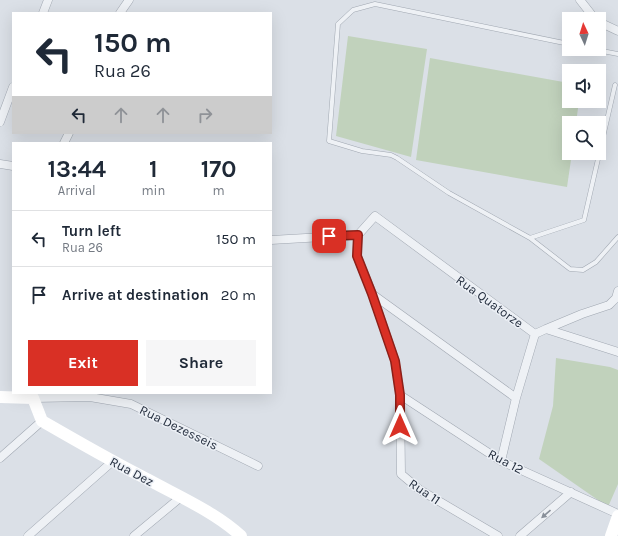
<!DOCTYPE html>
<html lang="en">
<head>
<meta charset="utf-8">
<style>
  :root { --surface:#fff; --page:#f6f6f7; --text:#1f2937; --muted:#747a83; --line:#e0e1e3; --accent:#d93025 }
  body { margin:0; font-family:Karla,sans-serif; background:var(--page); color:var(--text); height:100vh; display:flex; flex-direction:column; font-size:15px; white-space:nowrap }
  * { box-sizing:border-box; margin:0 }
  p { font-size:13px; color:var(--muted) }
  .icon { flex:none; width:22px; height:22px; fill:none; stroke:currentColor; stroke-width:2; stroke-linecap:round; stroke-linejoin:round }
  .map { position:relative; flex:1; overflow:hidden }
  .details { position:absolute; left:12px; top:142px; width:260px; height:252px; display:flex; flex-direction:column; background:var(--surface); border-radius:0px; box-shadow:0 4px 16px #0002 }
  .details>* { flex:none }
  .banner { position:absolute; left:12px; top:12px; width:260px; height:122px; border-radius:0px; box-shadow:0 4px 16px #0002; background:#fff; color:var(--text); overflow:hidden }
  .needle { width:26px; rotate:356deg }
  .tools { position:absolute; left:562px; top:12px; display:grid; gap:8px }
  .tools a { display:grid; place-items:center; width:44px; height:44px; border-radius:0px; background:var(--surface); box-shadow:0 4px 16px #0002; font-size:20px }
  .pin { position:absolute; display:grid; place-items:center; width:34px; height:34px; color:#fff; margin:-17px; border-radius:8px; box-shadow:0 2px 6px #0006 }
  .me { position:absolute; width:44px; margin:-22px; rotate:0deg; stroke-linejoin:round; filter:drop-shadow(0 0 3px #0008) }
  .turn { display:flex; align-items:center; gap:14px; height:84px; padding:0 16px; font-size:18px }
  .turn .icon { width:52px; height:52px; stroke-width:2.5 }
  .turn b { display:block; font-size:28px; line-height:34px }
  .lanes { display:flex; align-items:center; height:38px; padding:0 16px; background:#0003; justify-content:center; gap:20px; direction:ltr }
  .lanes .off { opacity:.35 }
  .eta { display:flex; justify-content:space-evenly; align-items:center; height:68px; text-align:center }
  .eta b { font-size:24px; font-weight:700; line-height:28px }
  .primary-button { display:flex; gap:8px; margin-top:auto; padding:8px 16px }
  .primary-button a { flex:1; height:46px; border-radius:0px; background:var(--accent); color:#fff; font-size:16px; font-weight:700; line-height:46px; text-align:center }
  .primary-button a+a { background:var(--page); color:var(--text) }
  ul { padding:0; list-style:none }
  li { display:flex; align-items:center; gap:12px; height:56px; padding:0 16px; border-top:1px solid var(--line) }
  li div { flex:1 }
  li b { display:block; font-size:15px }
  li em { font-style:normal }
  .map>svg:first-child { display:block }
  .green { fill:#c1d2bc }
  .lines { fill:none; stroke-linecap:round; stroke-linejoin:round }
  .lane-casing { stroke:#a0a7b1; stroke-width:5 }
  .street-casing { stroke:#a0a7b1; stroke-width:9 }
  .lane { stroke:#eef1f5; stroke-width:4 }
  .street { stroke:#eef1f5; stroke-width:8 }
  .secondary { stroke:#fff; stroke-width:12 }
  .oneway { fill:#89909a }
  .route-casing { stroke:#8d1f18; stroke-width:10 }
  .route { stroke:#d93025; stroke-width:7 }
  .labels { text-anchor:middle; stroke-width:3; stroke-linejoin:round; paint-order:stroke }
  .street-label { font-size:13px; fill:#242e3e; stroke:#ebeff5 }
</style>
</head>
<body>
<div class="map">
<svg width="618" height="536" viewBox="0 0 618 536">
  <rect width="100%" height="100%" fill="#dbe0e7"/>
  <path class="green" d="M348,36L427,49L411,157L336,136Z
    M430,58L569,83V101H579L576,123H569V153H572L567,187L416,160Z
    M556,358L610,367L618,370V484L608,507L539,459L553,406Z"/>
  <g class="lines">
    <g class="lane-casing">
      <path id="lane" d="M569,44L375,4L353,10L338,24L329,141L362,151L391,155L397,158L449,193L530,238L570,269L583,270L596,262L618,237
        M592,49L618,54
        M530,238L584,220L615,85"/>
    </g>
    <g class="street-casing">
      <path id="street" d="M580,0L595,19
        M43,13L48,0
        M120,13L129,0
        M599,22L618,31
        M0,122L13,87
        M64,143L69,133
        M0,164L13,166
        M271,240L358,235
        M372,294L516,398
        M546,329L582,314L609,305L616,298L618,291
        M400,395L501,461L618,514
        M33,398L90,397L131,404L258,466
        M0,458L42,421
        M501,461L516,398L535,334
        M28,536L113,461
        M134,536L181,497
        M498,536L420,490L401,474L400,395L395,361L372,293L357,256L358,235L375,216L535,334L546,329L618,352
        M520,536L571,492"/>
    </g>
    <use href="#lane" class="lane"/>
    <use href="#street" class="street"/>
    <path class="secondary" d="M0,397L33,398L42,421C77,441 111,461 147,479C178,496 215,512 241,536
      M611,536L618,516"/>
  </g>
  <defs><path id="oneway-solid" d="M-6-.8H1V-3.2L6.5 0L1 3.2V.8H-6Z"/></defs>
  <use class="oneway" href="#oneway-solid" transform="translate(546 514) rotate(139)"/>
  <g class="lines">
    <g class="route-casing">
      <path id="route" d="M329,236L358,235L357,256L372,294L395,361L400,395V426"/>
    </g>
    <use href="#route" class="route"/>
  </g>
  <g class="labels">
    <g class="street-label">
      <text transform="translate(490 301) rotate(36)" y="5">Rua Quatorze</text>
      <text transform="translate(179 427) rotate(26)" y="5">Rua Dezesseis</text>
      <text transform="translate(506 461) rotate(28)" y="5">Rua 12</text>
      <text transform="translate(132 471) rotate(28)" y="5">Rua Dez</text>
      <text transform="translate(425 491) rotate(34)" y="5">Rua 11</text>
    </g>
  </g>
</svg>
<div class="tools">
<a><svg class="needle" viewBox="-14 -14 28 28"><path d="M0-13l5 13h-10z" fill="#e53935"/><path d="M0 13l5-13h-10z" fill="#747a83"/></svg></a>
<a><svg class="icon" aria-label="sound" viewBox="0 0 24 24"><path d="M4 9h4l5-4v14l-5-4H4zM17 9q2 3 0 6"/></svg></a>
<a><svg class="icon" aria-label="search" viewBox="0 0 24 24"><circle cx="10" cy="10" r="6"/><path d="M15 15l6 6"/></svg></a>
</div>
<div class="pin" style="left:329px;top:236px;background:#d93025"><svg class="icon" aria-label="arrive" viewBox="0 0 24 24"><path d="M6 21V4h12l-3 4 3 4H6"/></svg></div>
<svg class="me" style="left:400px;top:426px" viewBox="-20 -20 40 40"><path d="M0-17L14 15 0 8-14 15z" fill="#d93025" stroke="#fff" stroke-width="4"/></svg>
<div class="banner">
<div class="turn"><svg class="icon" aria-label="left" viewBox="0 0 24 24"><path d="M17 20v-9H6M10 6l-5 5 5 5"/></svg><div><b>150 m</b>Rua 26</div></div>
<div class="lanes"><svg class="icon" aria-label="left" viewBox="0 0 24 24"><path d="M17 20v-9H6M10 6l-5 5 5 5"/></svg><svg class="icon off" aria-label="ahead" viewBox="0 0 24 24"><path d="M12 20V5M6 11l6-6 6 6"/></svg><svg class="icon off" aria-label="ahead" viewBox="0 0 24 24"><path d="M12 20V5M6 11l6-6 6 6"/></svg><svg class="icon off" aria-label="right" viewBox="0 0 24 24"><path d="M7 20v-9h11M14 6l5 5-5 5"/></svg></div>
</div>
<section class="details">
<div class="eta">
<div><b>13:44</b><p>Arrival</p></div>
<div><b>1</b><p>min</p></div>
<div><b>170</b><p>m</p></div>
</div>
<ul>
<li><svg class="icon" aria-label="left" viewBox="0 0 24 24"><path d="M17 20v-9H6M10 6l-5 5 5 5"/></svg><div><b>Turn left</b><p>Rua 26</p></div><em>150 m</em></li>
<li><svg class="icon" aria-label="arrive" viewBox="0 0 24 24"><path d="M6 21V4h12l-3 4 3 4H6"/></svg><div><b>Arrive at destination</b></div><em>20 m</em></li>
</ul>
<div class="primary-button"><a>Exit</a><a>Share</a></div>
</section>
</div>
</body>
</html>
